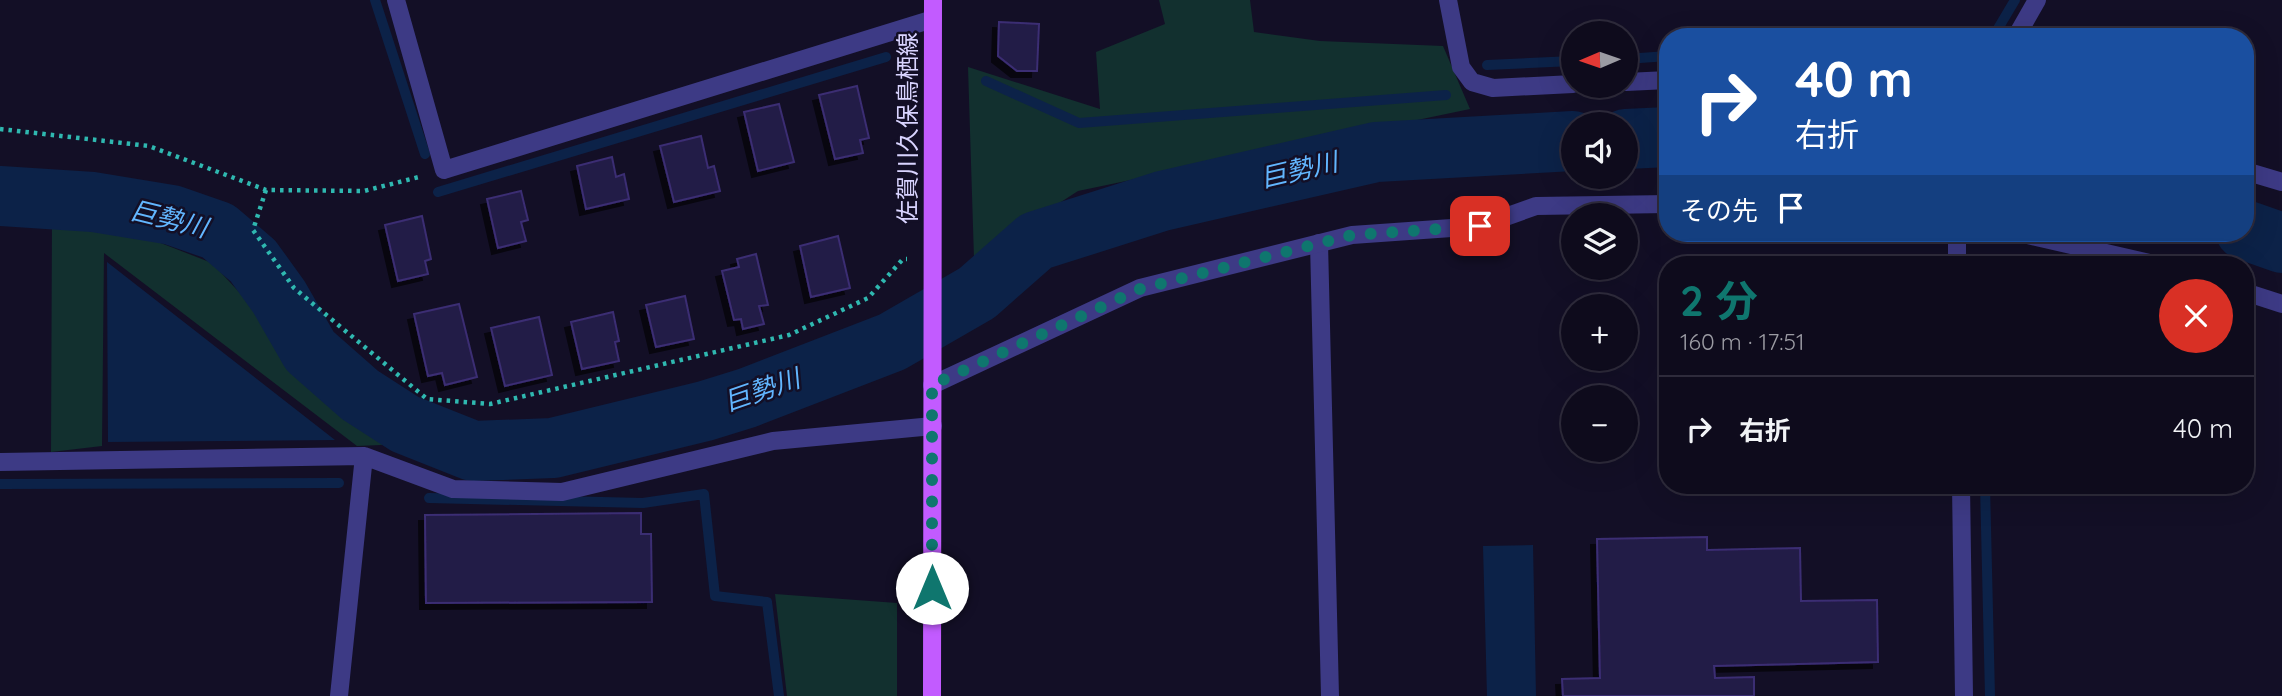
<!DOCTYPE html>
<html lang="ja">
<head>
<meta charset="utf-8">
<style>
  :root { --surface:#0e0b1c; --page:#1c1929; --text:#f1f3f6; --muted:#9b9ba3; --line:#2e2b3b; --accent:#0f766e }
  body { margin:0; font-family:Quicksand,"Noto Sans JP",sans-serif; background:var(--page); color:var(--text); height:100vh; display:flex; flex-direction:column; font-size:26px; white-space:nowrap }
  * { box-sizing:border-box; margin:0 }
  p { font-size:23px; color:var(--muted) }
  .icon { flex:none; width:38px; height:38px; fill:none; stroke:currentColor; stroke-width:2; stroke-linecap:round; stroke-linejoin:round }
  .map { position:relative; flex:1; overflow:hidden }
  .sheet { position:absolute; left:1659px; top:256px; width:595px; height:238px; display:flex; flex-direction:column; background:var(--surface); border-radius:28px; box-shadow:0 7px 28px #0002,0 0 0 2px var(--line) }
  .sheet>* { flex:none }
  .hud { position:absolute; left:1659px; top:28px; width:595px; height:214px; border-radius:28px; box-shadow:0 7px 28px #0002,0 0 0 2px var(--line); background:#1a4fa0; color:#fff; overflow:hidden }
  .needle { width:46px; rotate:268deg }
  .fabs { position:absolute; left:1561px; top:21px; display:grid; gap:14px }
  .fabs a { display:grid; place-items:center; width:77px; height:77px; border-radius:50%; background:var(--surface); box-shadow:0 7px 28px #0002,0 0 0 2px var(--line); font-size:35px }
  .pin { position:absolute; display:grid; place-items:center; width:60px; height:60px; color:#fff; margin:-30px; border-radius:14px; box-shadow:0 4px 10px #0006 }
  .me { position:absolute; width:77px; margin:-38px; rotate:0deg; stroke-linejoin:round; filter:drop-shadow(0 0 5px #0008) }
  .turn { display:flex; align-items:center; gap:24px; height:147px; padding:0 21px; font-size:32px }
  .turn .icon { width:91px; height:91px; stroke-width:2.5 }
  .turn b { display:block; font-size:49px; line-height:60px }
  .then { display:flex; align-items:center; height:66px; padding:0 21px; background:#0003; gap:14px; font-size:26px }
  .round { display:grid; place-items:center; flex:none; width:74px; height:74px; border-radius:37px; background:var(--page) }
  .head { display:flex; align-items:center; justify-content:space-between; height:119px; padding:0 21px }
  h1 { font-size:42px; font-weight:700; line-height:52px; color:var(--accent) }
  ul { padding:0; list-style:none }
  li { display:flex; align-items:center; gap:21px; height:105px; padding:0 21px; border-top:2px solid var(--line) }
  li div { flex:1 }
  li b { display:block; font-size:26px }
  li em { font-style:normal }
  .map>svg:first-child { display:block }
  .green { fill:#12302f }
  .water { fill:#0c2248 }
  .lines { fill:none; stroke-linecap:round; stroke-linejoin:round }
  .stream { stroke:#0c2248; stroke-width:10 }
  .river { stroke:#0c2248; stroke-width:60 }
  .building { fill:#241b47; stroke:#3b2d73; stroke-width:2; filter:url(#shadow) }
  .path { stroke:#2fb8b0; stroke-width:4.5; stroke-dasharray:3.5 5; stroke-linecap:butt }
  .service { stroke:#3d3a85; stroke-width:18 }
  .minor { stroke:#3d3a85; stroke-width:18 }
  .primary { stroke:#c25bff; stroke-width:18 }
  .route { stroke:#0f766e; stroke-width:12; stroke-dasharray:0 21.6 }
  .labels { text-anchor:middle; stroke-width:5; stroke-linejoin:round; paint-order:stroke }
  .street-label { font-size:24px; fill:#d9d4ff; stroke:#130f26 }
  .water-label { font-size:26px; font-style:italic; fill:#62b6ff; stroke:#130f26 }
</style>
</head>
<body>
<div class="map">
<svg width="2282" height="696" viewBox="0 0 2282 696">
  <defs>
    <filter id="shadow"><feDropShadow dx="-6" dy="6" stdDeviation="0" flood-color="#0009"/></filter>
  </defs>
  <rect width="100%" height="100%" fill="#130f26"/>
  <path class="green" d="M1159,0H1250L1254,32L1320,41L1443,46L1470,109L1078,191L974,258L968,67L1100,109L1096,52L1165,24Z
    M52,217L99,219L212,263L295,352L404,444L357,446L104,253L102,446L51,452Z
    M775,594L897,603V696H787Z"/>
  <path class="water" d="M107,262L335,440L108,442Z
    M1533,545L1536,696H1487L1483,546Z"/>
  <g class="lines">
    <path class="stream" d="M375,0L425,154
      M1993,37L2015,0
      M1626,59L1668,56
      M1487,65L1573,61
      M986,81L1079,123L1446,95
      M438,192L886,57
      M1981,261V264
      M0,484L339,483
      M1985,485L1990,696
      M429,498L643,503L704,494L715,596L767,602L779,696"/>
    <path class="river" d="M1626,139L1668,137
      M0,196L93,202L172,215L218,231L253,261L279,297L310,351L360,395L405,424L473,451L553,448L705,411L747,398L892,342L977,293L1036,241L1162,201L1376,152L1573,141
      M2245,230L2282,243"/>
  </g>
  <path class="building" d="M999,22L1039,24L1037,71H1017L998,56Z
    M857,86L869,138L860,140L863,153L835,159L819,95Z
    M779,104L794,162L758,171L744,112Z
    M701,136L708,168L714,166L720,191L674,202L660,146Z
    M612,157L616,177L624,174L629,199L586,209L577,166Z
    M521,191L528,220L521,222L526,241L498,248L487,199Z
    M422,216L431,259L425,261L428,274L398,281L385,225Z
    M838,236L850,288L811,297L800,246Z
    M756,254L768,305L759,306L764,324L743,329L741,319L734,320L722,271L739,267L737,259Z
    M1706,257L1926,263V264H1705Z
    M685,296L694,339L656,347L646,305Z
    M459,304L477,377L445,385L442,373L428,376L414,314Z
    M613,312L619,341L615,342L619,361L582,369L571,322Z
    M539,317L552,375L505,386L491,328Z
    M641,513V534H651L652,602L426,603L425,515Z
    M1707,537V550L1800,548L1801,601L1877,600L1878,662L1714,666L1715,678L1754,677V696H1563L1562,679L1600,678L1597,539Z"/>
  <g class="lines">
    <path class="path" d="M0,129L149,146L266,190L364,191L419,177
      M266,190L253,230L294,288L427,399L490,404L789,335L868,298L903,259H907"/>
    <path class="service" d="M1319,243L1330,696"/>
    <path class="minor" d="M396,0L444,170L933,19
      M1448,0L1461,67L1472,82L1493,88L1573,84
      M2016,37L2037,0
      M1626,82L1668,80
      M2245,171L2282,182
      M1957,233V264
      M2019,233L2154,264
      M2245,292L2282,304
      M932,385L1140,288L1352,235L1480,226L1536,206L1668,204
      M0,462L364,456L453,489L562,492L773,441L933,426
      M1961,485L1964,696
      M339,696L364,456"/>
    <path class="primary" d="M932,696L933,0"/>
  </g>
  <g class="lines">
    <path class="route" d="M932,588V385L1140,289L1352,235L1480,226"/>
  </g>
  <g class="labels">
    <g class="street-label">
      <text transform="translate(908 128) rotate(-90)" y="8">佐賀川久保鳥栖線</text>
    </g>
    <g class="water-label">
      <text transform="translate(1299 170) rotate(-13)" y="9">巨勢川</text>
      <text transform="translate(169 219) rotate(14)" y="9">巨勢川</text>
      <text transform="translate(762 390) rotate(-19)" y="9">巨勢川</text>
    </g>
  </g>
</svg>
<div class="fabs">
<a><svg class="needle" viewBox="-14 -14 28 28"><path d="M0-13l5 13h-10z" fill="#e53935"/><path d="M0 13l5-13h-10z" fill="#9b9ba3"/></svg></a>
<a><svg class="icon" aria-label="sound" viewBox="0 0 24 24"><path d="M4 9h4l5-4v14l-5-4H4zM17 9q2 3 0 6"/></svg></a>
<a><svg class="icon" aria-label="layers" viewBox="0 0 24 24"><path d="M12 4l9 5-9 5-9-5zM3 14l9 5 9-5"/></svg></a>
<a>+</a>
<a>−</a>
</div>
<div class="pin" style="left:1480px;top:226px;background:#d93025"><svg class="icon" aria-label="arrive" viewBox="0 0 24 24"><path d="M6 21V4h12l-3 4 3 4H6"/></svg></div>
<svg class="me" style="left:932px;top:588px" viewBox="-20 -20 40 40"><circle r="19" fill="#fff"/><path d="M0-13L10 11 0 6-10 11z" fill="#0f766e"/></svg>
<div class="hud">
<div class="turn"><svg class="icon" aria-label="right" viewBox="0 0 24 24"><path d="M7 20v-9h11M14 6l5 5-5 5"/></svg><div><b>40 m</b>右折</div></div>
<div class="then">その先<svg class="icon" aria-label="arrive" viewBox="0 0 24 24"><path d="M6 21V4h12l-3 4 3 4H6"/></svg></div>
</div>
<section class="sheet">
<div class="head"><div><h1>2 分</h1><p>160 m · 17:51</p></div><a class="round" style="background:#d93025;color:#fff"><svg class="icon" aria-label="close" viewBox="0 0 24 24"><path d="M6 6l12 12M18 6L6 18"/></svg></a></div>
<ul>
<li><svg class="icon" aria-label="right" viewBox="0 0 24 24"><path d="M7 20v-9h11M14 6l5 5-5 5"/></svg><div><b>右折</b></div><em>40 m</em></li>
</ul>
</section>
</div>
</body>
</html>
